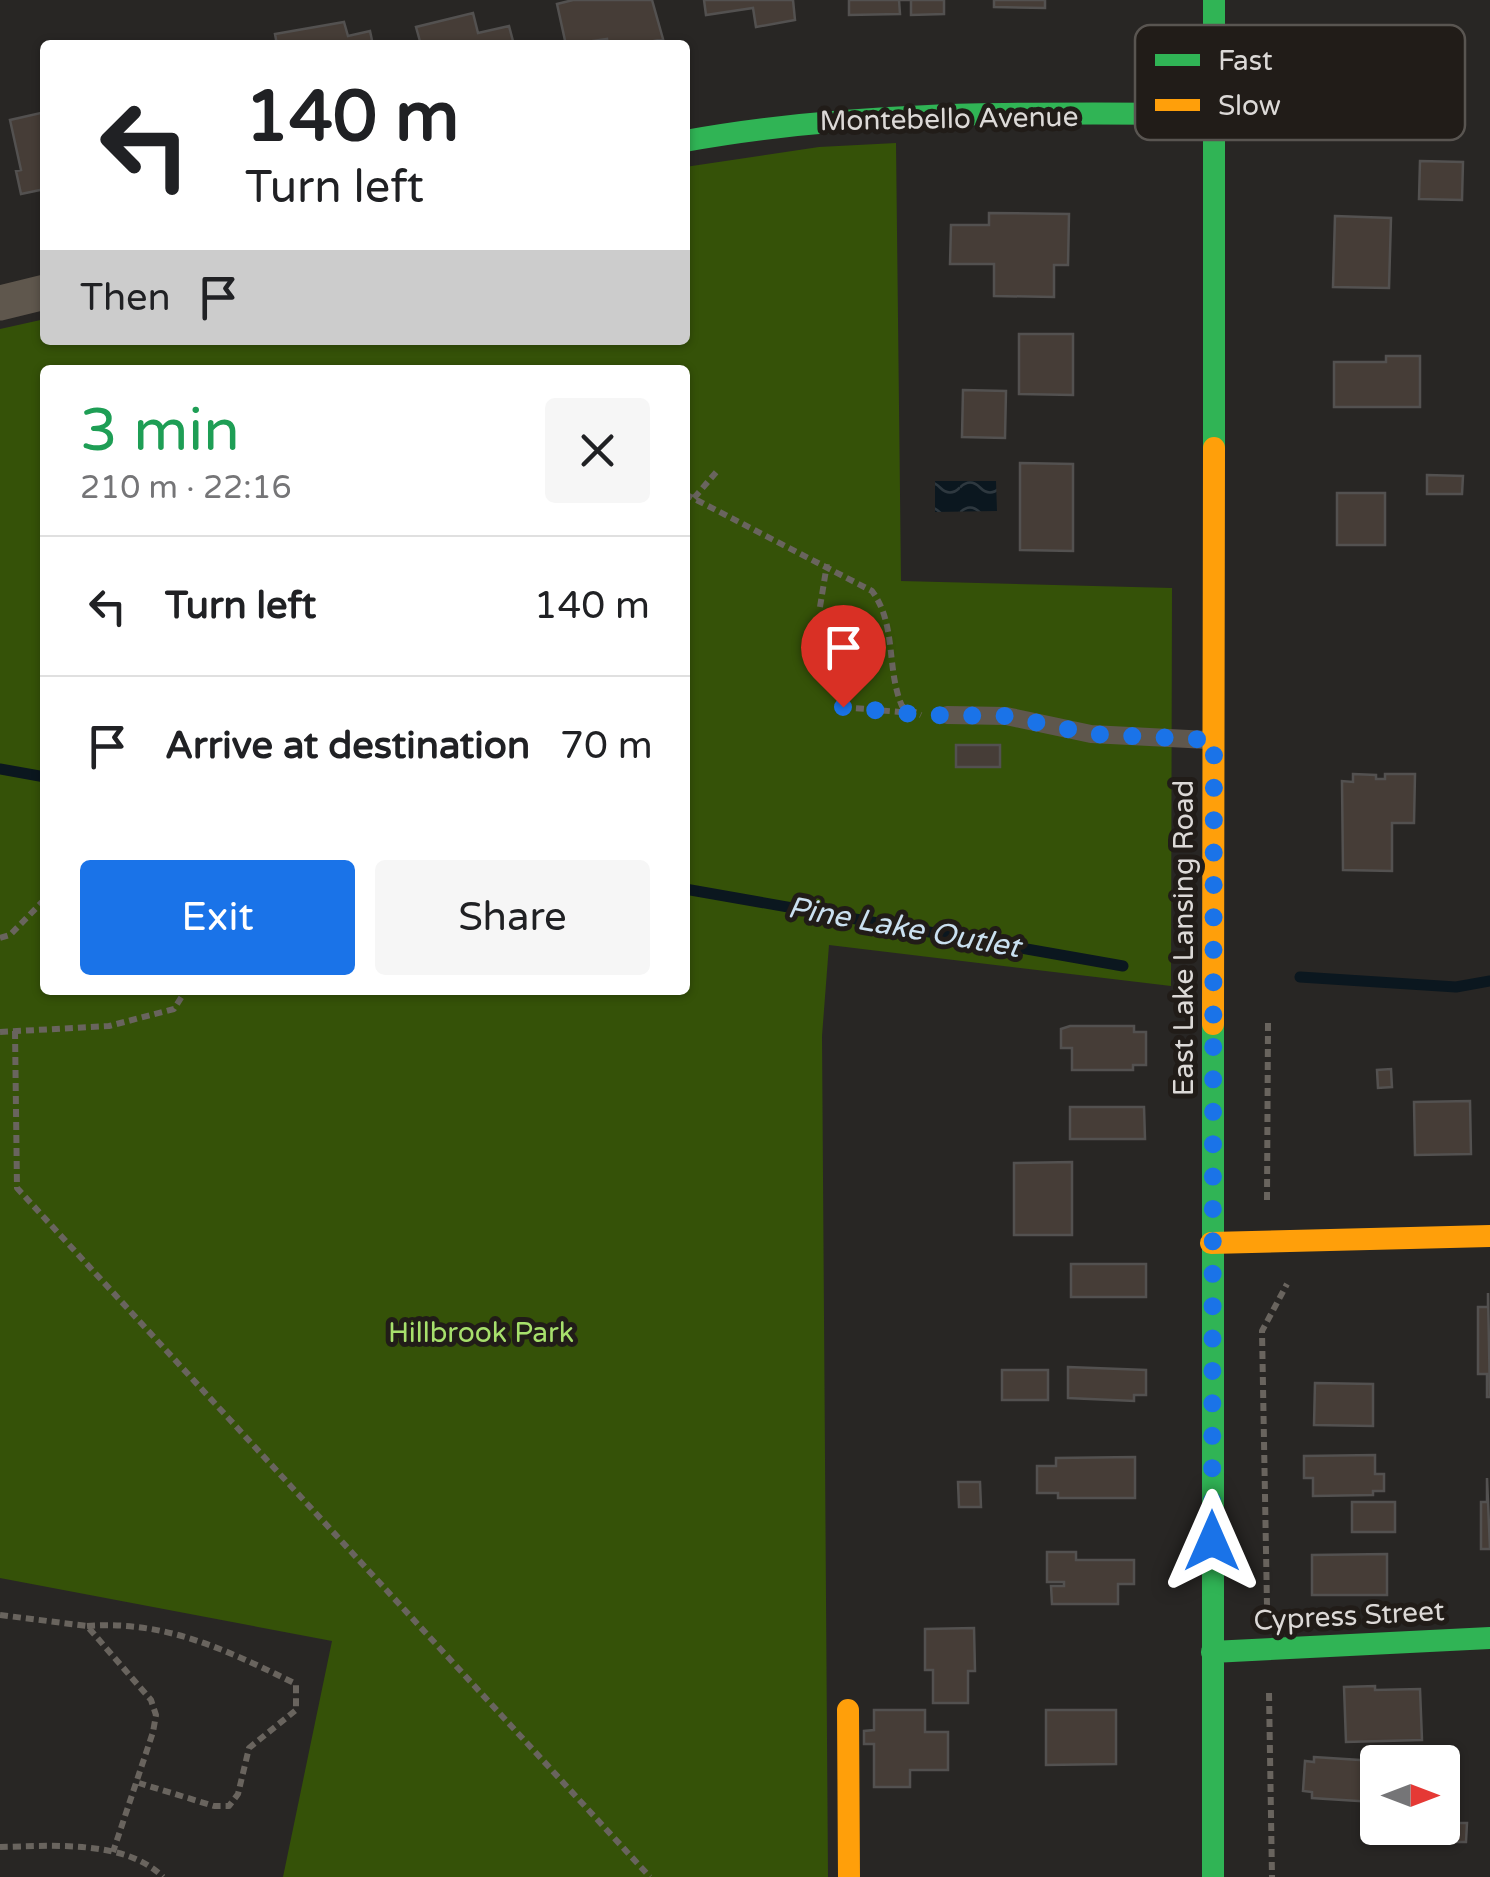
<!DOCTYPE html>
<html lang="en">
<head>
<meta charset="utf-8">
<style>
  :root { --surface:#fff; --page:#f6f6f6; --text:#202124; --muted:#757577; --line:#e0e0e0; --accent:#1a73e8 }
  body { margin:0; font-family:"Varela Round",sans-serif; background:var(--page); color:var(--text); height:100vh; display:flex; flex-direction:column; font-size:38px; white-space:nowrap }
  * { box-sizing:border-box; margin:0 }
  p { font-size:32px; color:var(--muted) }
  .icon { flex:none; width:55px; height:55px; fill:none; stroke:currentColor; stroke-width:2; stroke-linecap:round; stroke-linejoin:round }
  .map { position:relative; flex:1; overflow:hidden }
  .panel { position:absolute; left:40px; top:365px; width:650px; height:630px; display:flex; flex-direction:column; background:var(--surface); border-radius:10px; box-shadow:0 2px 8px #0004 }
  .panel>* { flex:none }
  .guide { position:absolute; left:40px; top:40px; width:650px; height:305px; border-radius:10px; box-shadow:0 2px 8px #0004; background:#fff; color:var(--text); overflow:hidden }
  .needle { width:65px; rotate:90deg }
  .fabs { position:absolute; left:1360px; top:1745px; display:grid; gap:20px }
  .fabs a { display:grid; place-items:center; width:100px; height:100px; border-radius:10px; background:var(--surface); box-shadow:0 2px 8px #0004; font-size:50px }
  .pin { position:absolute; display:grid; place-items:center; width:85px; height:85px; color:#fff; margin:-102px -42px; border-radius:50% 50% 50% 0; rotate:-45deg; box-shadow:0 0 10px #0007 }
  .pin .icon { rotate:45deg }
  .me { position:absolute; width:110px; margin:-55px; rotate:0deg; stroke-linejoin:round; filter:drop-shadow(0 0 8px #0008) }
  .turn { display:flex; align-items:center; gap:35px; height:210px; padding:0 40px; font-size:45px }
  .turn .icon { width:130px; height:130px; stroke-width:2.5 }
  .turn b { display:block; font-size:70px; line-height:85px }
  .then { display:flex; align-items:center; height:95px; padding:0 40px; background:#0003; gap:20px; font-size:38px }
  .round { display:grid; place-items:center; flex:none; width:105px; height:105px; border-radius:10px; background:var(--page) }
  .summary { display:flex; align-items:center; justify-content:space-between; height:170px; padding:0 40px }
  h1 { font-size:60px; font-weight:600; line-height:75px; color:#1e9e55 }
  .cta { display:flex; gap:20px; margin-top:auto; padding:20px 40px }
  .cta a { flex:1; height:115px; border-radius:10px; background:var(--accent); color:#fff; font-size:40px; font-weight:600; line-height:115px; text-align:center }
  .cta a+a { background:var(--page); color:var(--text) }
  ul { padding:0; list-style:none }
  li { display:flex; align-items:center; gap:30px; height:140px; padding:0 40px; border-top:2px solid var(--line) }
  li div { flex:1 }
  li b { display:block; font-size:38px }
  li em { font-style:normal }
  .map>svg:first-child { display:block }
  .park { fill:#355208; fill-rule:evenodd }
  .water { fill:url(#water-waves) }
  .lines { fill:none; stroke-linecap:round; stroke-linejoin:round }
  .stream { stroke:#0b171f; stroke-width:11 }
  .building { fill:#463d37; stroke:#535150; stroke-width:2.5 }
  .path { stroke:#69645e; stroke-width:6; stroke-dasharray:8 5; stroke-linecap:butt }
  .lane { stroke:#5f574d; stroke-width:18 }
  .street { stroke:#5f574d; stroke-width:35 }
  .fast { stroke:#30b455; stroke-width:22 }
  .slow { stroke:#ff9f0a; stroke-width:22 }
  .route { stroke:#1a73e8; stroke-width:18; stroke-dasharray:0 32.4 }
  .labels { text-anchor:middle; stroke-width:10; stroke-linejoin:round; paint-order:stroke }
  .street-label { font-size:28px; fill:#dcd9d7; stroke:#211c18 }
  .park-label { font-size:28px; fill:#a7e06c; stroke:#211c18 }
  .water-label { font-size:30px; font-style:italic; fill:#cae0f0; stroke:#211c18 }
  .key { fill:#211c18; stroke:#595551; stroke-width:2.5 }
  .key-label { font-size:28px; fill:#dcd9d7 }
</style>
</head>
<body>
<div class="map">
<svg width="1490" height="1877" viewBox="0 0 1490 1877">
  <defs>
    <pattern id="water-waves" width="16" height="10" patternUnits="userSpaceOnUse" patternTransform="scale(2.5)"><rect width="16" height="10" fill="#0b171f"/><path d="M0 5q4-4 8 0t8 0" fill="none" stroke="#2e383f"/></pattern>
  </defs>
  <rect width="100%" height="100%" fill="#282624"/>
  <path class="park" d="M896,143L901,581L1172,588L1171,986L829,945L822,1036L828,1877H283L332,1641L0,1578V329L45,319V340H685V167L819,147ZM45,370H685V990H45Z"/>
  <path class="water" d="M935,481H996L997,511L935,512Z"/>
  <g class="lines">
    <path class="stream" d="M0,769L45,777
      M685,889L1123,966
      M1300,977L1456,987L1490,981"/>
  </g>
  <path class="building" d="M573,0H652L663,39L636,45H608L607,39L566,45L557,4Z
    M704,0H793L795,20L756,27L753,8L706,15Z
    M849,0H944V14L911,15V0H899L900,14L849,15Z
    M994,0H1045V8L994,7Z
    M473,13L478,33L509,26L514,45H421L416,27Z
    M344,22L348,36L370,31L373,45H277L275,34Z
    M45,112V189L21,194L16,171L21,170L10,120Z
    M1420,161L1463,162L1462,200L1419,199Z
    M989,213L1069,214L1068,265H1054V297L994,296V264H950L951,225H989Z
    M1335,216L1391,218L1389,288L1333,287Z
    M1019,334H1073V395L1019,394Z
    M1386,356H1420V407H1334V362H1386Z
    M963,390L1006,391L1005,438L962,437Z
    M1020,463L1073,464V551L1020,550Z
    M1427,475L1463,476L1462,494H1427Z
    M1337,493H1385V545H1337Z
    M956,745H1000V767H956Z
    M1353,774L1376,775V779H1385V774H1415L1414,823H1392V871L1343,870L1342,781L1353,782Z
    M1070,1026H1134V1032H1146V1065H1133V1070H1072V1048H1061V1029Z
    M1391,1069L1392,1087L1378,1088L1377,1070Z
    M1470,1101L1471,1154L1415,1155L1414,1102Z
    M1070,1107H1144L1145,1139H1070Z
    M1072,1162V1235H1014V1163Z
    M1071,1264H1146V1297H1071Z
    M1488,1293L1490,1397H1487V1374H1478V1307H1488Z
    M1068,1367L1146,1370V1395H1134V1401L1068,1398Z
    M1002,1370H1048V1400H1002Z
    M1315,1383L1373,1384V1426L1314,1425Z
    M1375,1455V1474H1384V1491H1373V1495L1313,1496V1478H1304V1456Z
    M1135,1457V1498H1058V1493H1037V1466H1056V1458Z
    M1487,1478L1490,1549H1481V1502H1487Z
    M958,1482H980L981,1507H959Z
    M1352,1502H1395V1532H1352Z
    M1047,1552H1076V1560H1134V1584H1118V1604H1052L1051,1586H1064V1582H1047Z
    M1387,1554V1595H1312V1555Z
    M974,1628L975,1671H968V1703H933V1670H925V1629Z
    M1375,1686V1690L1420,1689L1422,1740L1346,1742L1344,1687Z
    M874,1710H925V1732H948V1770H910V1787H874V1744H864V1731L874,1730Z
    M1046,1710H1116V1764L1046,1765Z
    M1314,1757L1375,1761L1373,1802L1312,1798V1792L1303,1791L1305,1761L1314,1762Z
    M1445,1823H1467L1466,1842H1445Z"/>
  <g class="lines">
    <path class="path" d="M685,494L872,591C897,625 886,669 902,706L921,715
      M694,498L718,470
      M820,607L827,564
      M843,707L911,713
      M0,938L10,935L45,899
      M15,1031L17,1188L650,1877
      M0,1032L109,1026L174,1009L186,990
      M1267,1200L1268,1023
      M1267,1606L1262,1331L1287,1284
      M0,1615L87,1626L151,1700L156,1715L153,1732L113,1852
      M87,1626C165,1620 227,1650 296,1684V1710L249,1748L238,1794L229,1806H214L139,1783
      M1269,1693L1272,1877
      M0,1847C50,1846 125,1839 163,1877"/>
    <path class="lane" d="M947,715L1006,716L1091,734L1208,740"/>
    <path class="street" d="M0,303L45,292"/>
    <path class="fast" d="M685,141C861,109 1036,113 1214,114
      M1214,448V0
      M1212,1652L1490,1638
      M1213,1877V1024"/>
    <path class="slow" d="M1213,1024L1214,448
      M1211,1243L1490,1236
      M848,1710L849,1877"/>
  </g>
  <g class="lines">
    <path class="route" d="M843,707L923,715L1006,716L1091,734L1214,740L1212,1541"/>
  </g>
  <g class="labels">
    <g class="street-label">
      <text transform="translate(949 118) rotate(-1)" y="10">Montebello Avenue</text>
      <text transform="translate(1183 938) rotate(-90)" y="10">East Lake Lansing Road</text>
      <text transform="translate(1349 1615) rotate(-3)" y="10">Cypress Street</text>
    </g>
    <g class="park-label">
      <text x="481" y="1342">Hillbrook Park</text>
    </g>
    <g class="water-label">
      <text transform="translate(904 927) rotate(10)" y="10">Pine Lake Outlet</text>
    </g>
  </g>
  <rect x="1135" y="25" width="330" height="115" rx="15" class="key"/>
  <rect x="1155" y="54" width="45" height="12" fill="#30b455"/>
  <rect x="1155" y="99" width="45" height="12" fill="#ff9f0a"/>
  <g class="key-label">
    <text x="1218" y="70">Fast</text>
    <text x="1218" y="115">Slow</text>
  </g>
</svg>
<div class="fabs">
<a><svg class="needle" viewBox="-14 -14 28 28"><path d="M0-13l5 13h-10z" fill="#e53935"/><path d="M0 13l5-13h-10z" fill="#757577"/></svg></a>
</div>
<div class="pin" style="left:843px;top:707px;background:#d93025"><svg class="icon" aria-label="arrive" viewBox="0 0 24 24"><path d="M6 21V4h12l-3 4 3 4H6"/></svg></div>
<svg class="me" style="left:1212px;top:1541px" viewBox="-20 -20 40 40"><path d="M0-17L14 15 0 8-14 15z" fill="#1a73e8" stroke="#fff" stroke-width="4"/></svg>
<div class="guide">
<div class="turn"><svg class="icon" aria-label="left" viewBox="0 0 24 24"><path d="M17 20v-9H6M10 6l-5 5 5 5"/></svg><div><b>140 m</b>Turn left</div></div>
<div class="then">Then<svg class="icon" aria-label="arrive" viewBox="0 0 24 24"><path d="M6 21V4h12l-3 4 3 4H6"/></svg></div>
</div>
<section class="panel">
<div class="summary"><div><h1>3 min</h1><p>210 m · 22:16</p></div><a class="round"><svg class="icon" aria-label="close" viewBox="0 0 24 24"><path d="M6 6l12 12M18 6L6 18"/></svg></a></div>
<ul>
<li><svg class="icon" aria-label="left" viewBox="0 0 24 24"><path d="M17 20v-9H6M10 6l-5 5 5 5"/></svg><div><b>Turn left</b></div><em>140 m</em></li>
<li><svg class="icon" aria-label="arrive" viewBox="0 0 24 24"><path d="M6 21V4h12l-3 4 3 4H6"/></svg><div><b>Arrive at destination</b></div><em>70 m</em></li>
</ul>
<div class="cta"><a>Exit</a><a>Share</a></div>
</section>
</div>
</body>
</html>
